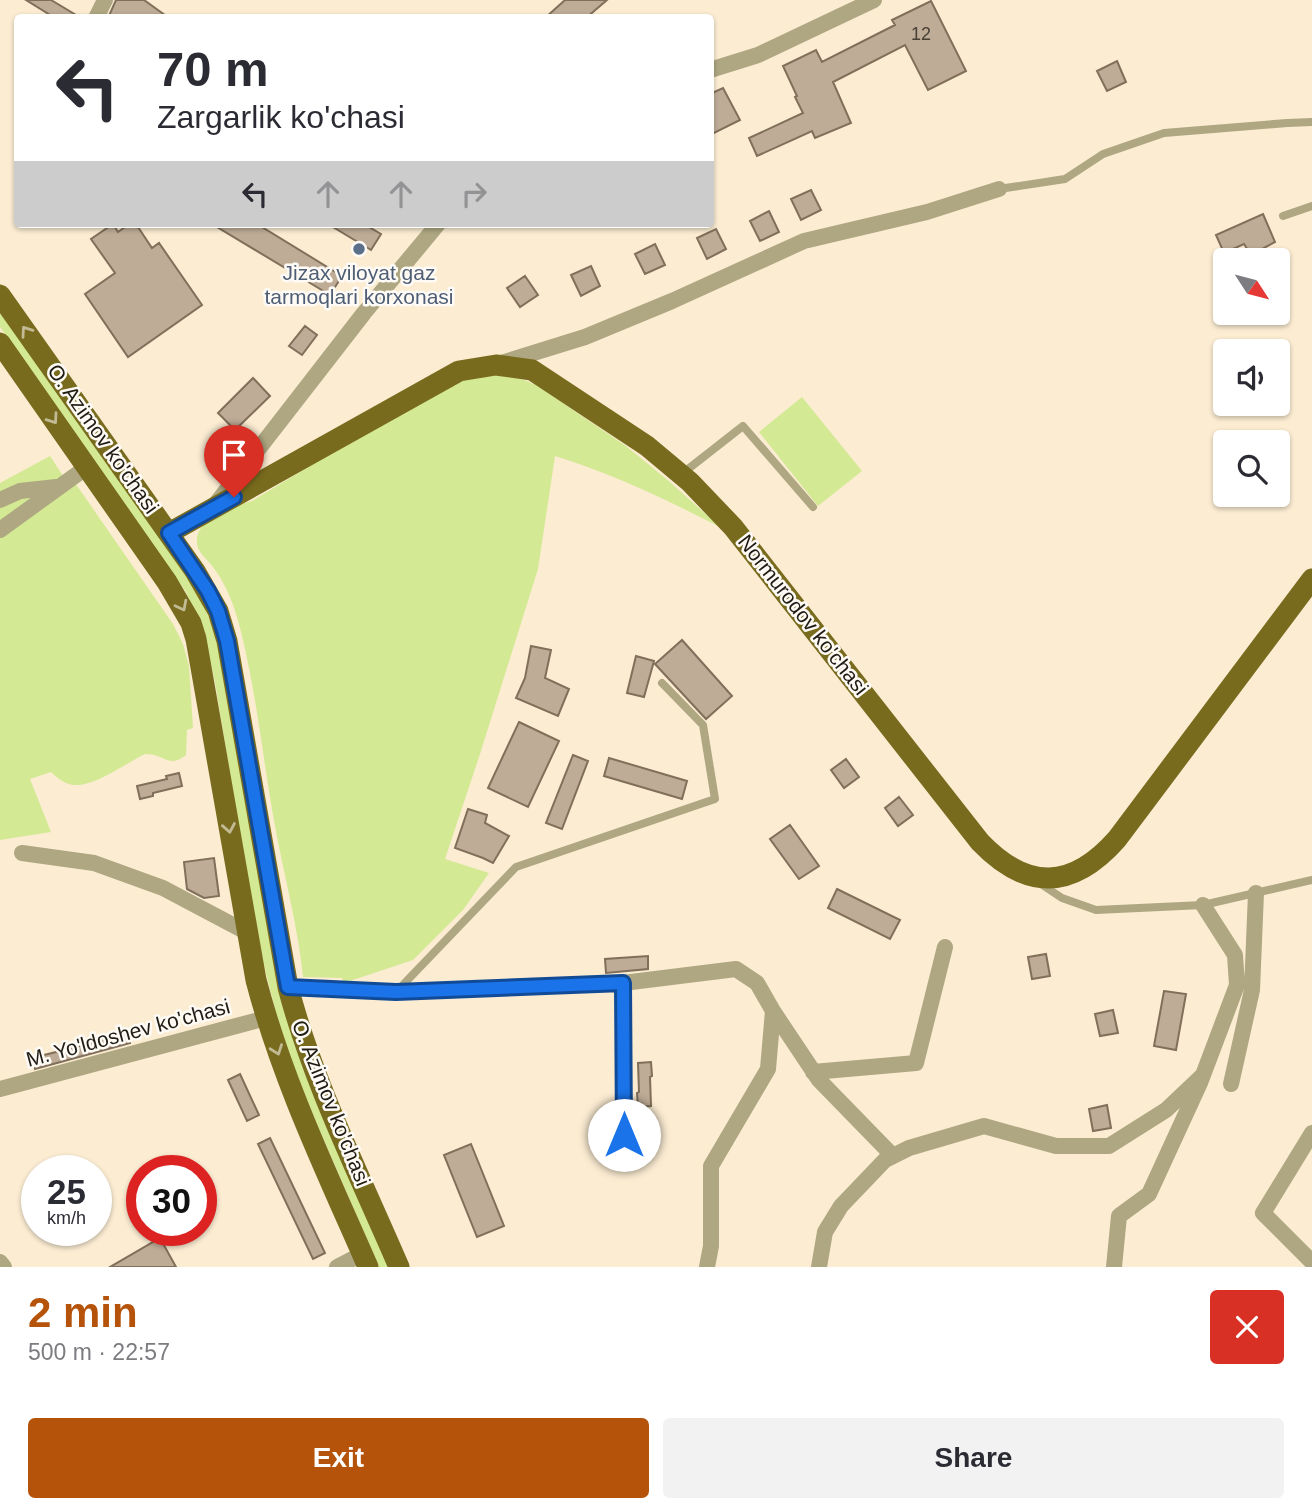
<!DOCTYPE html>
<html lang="en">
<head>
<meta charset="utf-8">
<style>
  :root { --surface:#fff; --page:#f2f2f3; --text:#2b2b33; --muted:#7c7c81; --accent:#b45309 }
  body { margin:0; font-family:Helvetica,sans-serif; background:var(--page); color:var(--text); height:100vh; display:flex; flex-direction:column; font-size:26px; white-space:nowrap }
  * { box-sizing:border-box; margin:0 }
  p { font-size:23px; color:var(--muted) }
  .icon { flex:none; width:38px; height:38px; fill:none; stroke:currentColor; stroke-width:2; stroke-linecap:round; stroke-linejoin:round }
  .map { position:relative; height:1267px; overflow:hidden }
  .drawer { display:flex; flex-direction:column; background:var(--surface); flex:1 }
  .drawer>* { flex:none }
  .banner { position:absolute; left:14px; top:14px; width:700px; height:214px; border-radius:7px; box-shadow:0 2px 5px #0004; background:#fff; color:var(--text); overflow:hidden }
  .needle { width:46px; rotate:126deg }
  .buttons { position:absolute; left:1213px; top:248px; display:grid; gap:14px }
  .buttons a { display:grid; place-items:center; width:77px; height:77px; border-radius:7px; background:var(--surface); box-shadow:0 2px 5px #0004; font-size:35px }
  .speed { position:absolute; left:21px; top:1155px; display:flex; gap:14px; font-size:35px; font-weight:700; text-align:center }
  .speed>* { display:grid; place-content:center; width:91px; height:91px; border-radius:50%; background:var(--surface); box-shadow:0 2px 5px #0004; line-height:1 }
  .speed small { font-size:18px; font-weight:400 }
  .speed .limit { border:10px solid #d22; background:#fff; color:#111 }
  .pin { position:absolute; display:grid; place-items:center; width:60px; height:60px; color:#fff; margin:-72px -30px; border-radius:50% 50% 50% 0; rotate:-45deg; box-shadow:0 0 7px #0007 }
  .pin .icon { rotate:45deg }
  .me { position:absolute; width:77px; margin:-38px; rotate:0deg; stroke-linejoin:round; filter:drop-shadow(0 0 5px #0008) }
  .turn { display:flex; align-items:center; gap:24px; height:147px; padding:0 28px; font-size:32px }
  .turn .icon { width:91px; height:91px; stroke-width:2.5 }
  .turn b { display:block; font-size:49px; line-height:60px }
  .lanes { display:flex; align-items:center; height:66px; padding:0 28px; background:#0003; justify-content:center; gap:35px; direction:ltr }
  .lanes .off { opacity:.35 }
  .round { display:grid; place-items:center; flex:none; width:74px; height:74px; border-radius:7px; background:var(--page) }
  .headline { display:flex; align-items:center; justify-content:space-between; height:119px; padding:0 28px }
  h1 { font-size:42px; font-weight:700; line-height:52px; color:var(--accent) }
  .button { display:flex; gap:14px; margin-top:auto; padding:14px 28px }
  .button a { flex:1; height:80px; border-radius:7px; background:var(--accent); color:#fff; font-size:28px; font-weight:700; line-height:80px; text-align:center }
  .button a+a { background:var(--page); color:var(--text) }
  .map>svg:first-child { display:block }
  .green { fill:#d4e994 }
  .building { fill:#bfac97; stroke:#806f5a; stroke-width:2 }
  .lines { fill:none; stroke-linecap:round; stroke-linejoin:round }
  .service { stroke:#aea782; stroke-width:8 }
  .minor { stroke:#aea782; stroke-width:16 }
  .primary { stroke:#796b1d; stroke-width:21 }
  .oneway { stroke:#c2ba94 }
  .route-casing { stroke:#114b97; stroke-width:18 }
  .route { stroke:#1a73e8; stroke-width:12 }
  .service-dot { fill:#5c6f8a; stroke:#fefbf6; stroke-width:2.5 }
  .labels { text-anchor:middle; stroke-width:5; stroke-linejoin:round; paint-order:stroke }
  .number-label { font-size:18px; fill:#484034 }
  .service-label { font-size:21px; fill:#4e5e75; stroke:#fefbf6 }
  .street-label { font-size:21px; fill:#211c13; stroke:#fefbf6 }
</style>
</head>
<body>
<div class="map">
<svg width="1312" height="1267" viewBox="0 0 1312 1267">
  <rect width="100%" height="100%" fill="#fbecd2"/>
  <path class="green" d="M0,309L195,586L213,627L226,679L268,931L392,1267H379L294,1071L283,1041L256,933L215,682L204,633L186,592L0,327Z
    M501,375L524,380L536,385L626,446L670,482L720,527C667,500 613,474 555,456L538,569L480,754L445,859L489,873L463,910L413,960L344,983L342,978L303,977C298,926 284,876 275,826C263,761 257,696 241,632C235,607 226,581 208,561C201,554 196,548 197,538C201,515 233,507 252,501L452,380Z
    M802,397L862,471L818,506L759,432Z
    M50,456L63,476L73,480L173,624L183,644L189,666L193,728L187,730L186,755C168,769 166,754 145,754C126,763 96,786 75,785C66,785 57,778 51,772L30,779L51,832L0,840V483Z"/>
  <path class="building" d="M26,0H51L81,18H55Z
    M116,0H144L169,18H108Z
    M565,0H607L586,18H545Z
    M931,1L966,71L928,90L905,45L833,82L851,123L815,138L812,131L757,156L749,138L803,113L795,97L797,96L783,66L816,50L822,62L895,25L892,20Z
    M1117,61L1126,82L1107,91L1097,71Z
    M723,88L740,120L710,135V94Z
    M811,190L821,210L801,220L791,199Z
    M769,211L779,232L760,241L750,221Z
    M1263,214L1275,242L1251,255L1244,244L1224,253L1216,235Z
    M113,224L118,232L129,224H136L152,248L159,243L202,305L128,357L85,294L115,273L91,239Z
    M212,224H257L342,276L330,295Z
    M328,224H364L381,234L371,250Z
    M716,229L726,249L707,259L697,238Z
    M655,244L665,265L645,274L635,254Z
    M591,266L600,286L581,296L571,275Z
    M525,276L538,295L520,307L507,288Z
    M305,326L317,335L302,355L289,346Z
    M253,378L270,396L235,430L218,413Z
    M682,640L732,696L706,719L655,664Z
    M531,646L551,650L545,678L569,689L558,716L516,698L525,678Z
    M636,656L654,661L644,697L627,693Z
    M519,722L559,741L528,807L488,788Z
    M573,755L588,761L562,829L546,823Z
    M609,758L687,781L682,799L604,776Z
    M846,759L859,777L844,788L831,770Z
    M179,773L182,786L153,793V796L140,799L137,786L167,779L166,776Z
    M899,797L913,815L898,826L885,808Z
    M468,809L487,815L485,823L509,836L493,863L483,858L455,848Z
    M790,825L819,866L799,879L770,839Z
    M214,858L219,896L204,898L187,889L184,862Z
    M837,889L900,920L890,939L828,908Z
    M1046,954L1050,976L1032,979L1028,957Z
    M648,956V969L606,973L605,959Z
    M1164,991L1186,994L1176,1050L1154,1046Z
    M1113,1010L1118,1033L1100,1036L1095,1014Z
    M128,1034L130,1043L35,1069L32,1058Z
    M651,1062L652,1076L650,1077L651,1106L638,1107L637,1093L639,1092L638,1063Z
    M240,1074L259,1115L247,1121L228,1080Z
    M1107,1105L1111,1128L1093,1131L1089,1109Z
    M270,1138L325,1253L313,1259L258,1144Z
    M471,1144L504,1226L477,1237L444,1155Z
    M160,1238L176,1267H110Z"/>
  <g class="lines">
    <path class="service" d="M999,189L1065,179L1103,154L1164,133L1287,123L1312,122
      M1283,216L1312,206
      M683,473L743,426L813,507
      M1041,884L1062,898L1096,910L1203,905L1312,880
      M398,990L516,867L715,799L703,725L662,683"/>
    <path class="minor" d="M96,18L105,0
      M710,70L758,55L874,0
      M498,364L585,337L672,301L804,241L927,212L999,189
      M0,500L20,491L56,487
      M215,505L364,313L438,224
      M0,530L87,467
      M22,853L94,863L163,888L248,933
      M623,983L624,1161
      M288,987L396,992L623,983L736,969L757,983L773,1011L768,1069L711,1166V1246L707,1267
      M773,1011L819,1080L893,1156
      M813,1072L916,1063L945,947
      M1231,1084L1252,990L1256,893
      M0,1089L266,1018
      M1312,1133L1263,1213L1312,1262
      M0,1262L4,1267
      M337,1267L362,1254
      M819,1267L825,1232L841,1206L885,1160L909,1148L984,1126L1056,1146H1109L1166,1110L1203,1075
      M1114,1267L1119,1216L1149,1194L1200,1083L1237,985L1235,955L1203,905"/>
    <path class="primary" d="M0,295L195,571L218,611L227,641L288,987C313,1083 360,1176 399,1267
      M0,343L167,582L191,623L196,639L256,980C282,1080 327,1173 368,1267
      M169,533L459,371L496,365L532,370L647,446L690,482L733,527L980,842C1027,891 1072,890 1117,839L1312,579"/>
  </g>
  <defs><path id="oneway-chevron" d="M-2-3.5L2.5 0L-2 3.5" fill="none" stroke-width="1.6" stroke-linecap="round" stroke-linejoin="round" transform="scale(1.75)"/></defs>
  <g class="oneway">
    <use href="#oneway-chevron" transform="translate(26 331) rotate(-125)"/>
    <use href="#oneway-chevron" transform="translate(53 419) rotate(55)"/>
    <use href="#oneway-chevron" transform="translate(182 606) rotate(63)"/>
    <use href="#oneway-chevron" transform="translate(229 828) rotate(80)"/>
    <use href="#oneway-chevron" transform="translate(277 1050) rotate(70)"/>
  </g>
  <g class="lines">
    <g class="route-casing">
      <path id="route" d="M234,497L169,533L208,591L218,611L227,641L288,987L396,992L623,983L624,1135"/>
    </g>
    <use href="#route" class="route"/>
  </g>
  <circle class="service-dot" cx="359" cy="249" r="7"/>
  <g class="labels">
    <g class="number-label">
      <text x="921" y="40">12</text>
    </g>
    <g class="service-label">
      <text x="359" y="280">Jizax viloyat gaz<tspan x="359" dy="24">tarmoqlari korxonasi</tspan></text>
    </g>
    <g class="street-label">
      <text transform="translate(103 439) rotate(55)" y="7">O. Azimov ko'chasi</text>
      <text transform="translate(803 615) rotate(52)" y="7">Normurodov ko'chasi</text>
      <text transform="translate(128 1033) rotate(-15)" y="7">M. Yo'ldoshev ko'chasi</text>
      <text transform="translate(331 1103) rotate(68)" y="7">O. Azimov ko'chasi</text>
    </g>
  </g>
</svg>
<div class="buttons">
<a><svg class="needle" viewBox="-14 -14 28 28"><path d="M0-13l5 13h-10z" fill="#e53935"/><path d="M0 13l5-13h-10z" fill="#7c7c81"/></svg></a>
<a><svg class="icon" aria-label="sound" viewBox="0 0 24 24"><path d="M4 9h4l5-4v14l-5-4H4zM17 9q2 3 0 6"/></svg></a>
<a><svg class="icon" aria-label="search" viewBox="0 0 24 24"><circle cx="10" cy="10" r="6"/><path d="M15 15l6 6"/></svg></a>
</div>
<div class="speed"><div>25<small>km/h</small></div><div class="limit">30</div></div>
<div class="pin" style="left:234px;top:497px;background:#d93025"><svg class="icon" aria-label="arrive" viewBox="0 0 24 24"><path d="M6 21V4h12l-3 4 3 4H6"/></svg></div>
<svg class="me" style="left:624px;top:1135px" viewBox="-20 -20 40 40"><circle r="19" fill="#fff"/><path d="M0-13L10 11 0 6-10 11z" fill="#1a73e8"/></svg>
<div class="banner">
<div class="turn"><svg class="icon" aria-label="left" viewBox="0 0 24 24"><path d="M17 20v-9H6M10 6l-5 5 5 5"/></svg><div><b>70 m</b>Zargarlik ko'chasi</div></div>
<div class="lanes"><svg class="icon" aria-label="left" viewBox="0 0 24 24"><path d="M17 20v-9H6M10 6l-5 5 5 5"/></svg><svg class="icon off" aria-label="ahead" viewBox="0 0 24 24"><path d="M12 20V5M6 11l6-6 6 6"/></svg><svg class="icon off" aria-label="ahead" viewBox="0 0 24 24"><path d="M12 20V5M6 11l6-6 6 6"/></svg><svg class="icon off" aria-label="right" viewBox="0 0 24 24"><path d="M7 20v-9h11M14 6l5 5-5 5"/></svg></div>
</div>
</div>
<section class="drawer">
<div class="headline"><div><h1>2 min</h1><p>500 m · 22:57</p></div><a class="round" style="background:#d93025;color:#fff"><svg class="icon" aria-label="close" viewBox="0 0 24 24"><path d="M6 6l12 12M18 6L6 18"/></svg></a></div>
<div class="button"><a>Exit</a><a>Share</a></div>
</section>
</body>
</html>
